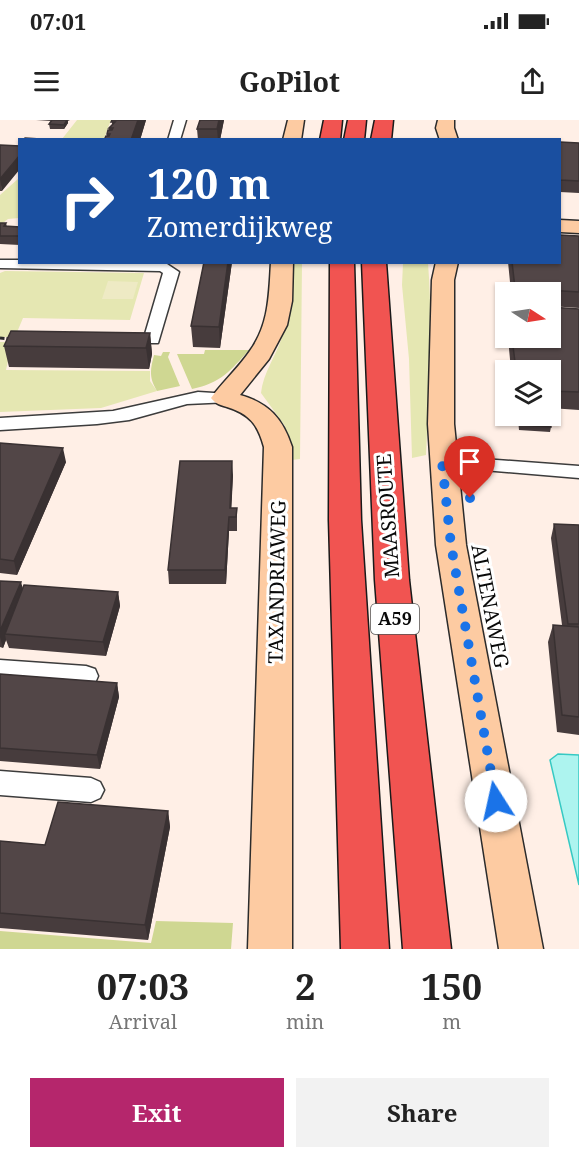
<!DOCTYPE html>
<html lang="en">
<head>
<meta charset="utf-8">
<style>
  :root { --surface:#fff; --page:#f2f2f2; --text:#222; --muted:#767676; --accent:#b5266c }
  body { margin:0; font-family:"Noto Serif",serif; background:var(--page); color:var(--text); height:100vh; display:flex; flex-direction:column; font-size:22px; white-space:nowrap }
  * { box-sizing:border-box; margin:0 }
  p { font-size:20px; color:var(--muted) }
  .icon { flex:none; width:33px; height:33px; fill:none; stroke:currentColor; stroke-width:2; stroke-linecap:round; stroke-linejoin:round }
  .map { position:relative; height:829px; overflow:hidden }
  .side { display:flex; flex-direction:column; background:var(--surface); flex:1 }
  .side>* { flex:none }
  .hud { position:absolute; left:18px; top:18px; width:543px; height:126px; border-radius:0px; box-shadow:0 2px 4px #0004; background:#1a4fa0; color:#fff; overflow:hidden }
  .needle { width:39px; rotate:102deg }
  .buttons { position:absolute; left:495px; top:162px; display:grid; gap:12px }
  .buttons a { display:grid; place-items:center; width:66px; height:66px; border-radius:0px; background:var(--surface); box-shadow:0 2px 4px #0004; font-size:30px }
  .pin { position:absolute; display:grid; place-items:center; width:51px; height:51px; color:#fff; margin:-62px -26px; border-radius:50% 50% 50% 0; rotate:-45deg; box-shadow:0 0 6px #0007 }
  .pin .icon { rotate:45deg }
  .me { position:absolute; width:66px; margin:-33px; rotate:350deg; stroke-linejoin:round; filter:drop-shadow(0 0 4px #0008) }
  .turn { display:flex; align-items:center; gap:21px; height:126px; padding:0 30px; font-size:27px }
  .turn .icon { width:78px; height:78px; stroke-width:2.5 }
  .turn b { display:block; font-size:42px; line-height:51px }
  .eta { display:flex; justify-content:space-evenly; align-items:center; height:102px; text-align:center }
  .eta b { font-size:36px; font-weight:700; line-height:42px }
  .button { display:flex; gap:12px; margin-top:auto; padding:12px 30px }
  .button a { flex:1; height:69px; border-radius:0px; background:var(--accent); color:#fff; font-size:24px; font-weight:700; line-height:69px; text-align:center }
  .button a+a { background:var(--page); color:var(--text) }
  .status { display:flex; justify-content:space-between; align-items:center; height:42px; padding:0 30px; background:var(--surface); direction:ltr }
  .status svg { height:16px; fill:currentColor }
  header { display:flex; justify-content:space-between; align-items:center; height:78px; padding:0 30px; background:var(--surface); font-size:27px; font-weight:700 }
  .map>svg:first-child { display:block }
  .green { fill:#e5e7b2 }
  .forest { fill:#cfd792 }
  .pitch { fill:#eeeac4 }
  .water { fill:#adf4ef; stroke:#36c9c3; stroke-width:1.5 }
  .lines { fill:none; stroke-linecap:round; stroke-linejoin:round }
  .street-casing { stroke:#3c3c3c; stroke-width:3 }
  .secondary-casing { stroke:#2b2b2b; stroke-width:3 }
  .highway-casing { stroke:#1a1a1a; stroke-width:3 }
  .path { stroke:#2b2b2b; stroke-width:3; stroke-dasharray:4.5 2; stroke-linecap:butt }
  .street { fill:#fff; fill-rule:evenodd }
  .secondary { fill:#fdcba2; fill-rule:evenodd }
  .highway { fill:#f15451; fill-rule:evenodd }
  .wall { fill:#473c3d }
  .shaded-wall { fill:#393132 }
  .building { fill:#524647; stroke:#393132; stroke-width:1.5 }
  .route { stroke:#1a73e8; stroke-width:10; stroke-dasharray:0 18 }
  .labels { text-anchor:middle; stroke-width:6; stroke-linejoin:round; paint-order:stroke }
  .shield { fill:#fff; stroke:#535353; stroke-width:1.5 }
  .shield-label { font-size:18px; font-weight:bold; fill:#090909 }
  .street-label { font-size:20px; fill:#090909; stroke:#fff }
</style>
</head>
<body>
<div class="status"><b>07:01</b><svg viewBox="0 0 49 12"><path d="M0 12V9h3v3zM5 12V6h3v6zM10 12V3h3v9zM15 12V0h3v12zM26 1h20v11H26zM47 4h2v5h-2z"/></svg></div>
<header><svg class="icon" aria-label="menu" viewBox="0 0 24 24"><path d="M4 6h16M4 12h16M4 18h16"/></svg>GoPilot<svg class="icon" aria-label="share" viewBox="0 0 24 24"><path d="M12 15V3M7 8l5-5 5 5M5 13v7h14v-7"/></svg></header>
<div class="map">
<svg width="579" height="829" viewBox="0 0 579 829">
  <rect width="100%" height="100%" fill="#ffefe6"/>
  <path class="green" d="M77,0H111L104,19H62Z
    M19,58V98L8,99L0,105V75Z
    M291,143H302L300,339L292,340L285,306L261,273C263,253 276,236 282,217C290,192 290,168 291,143Z
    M403,143H428C433,207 429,271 426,335L412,338L409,239L402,165Z
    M5,151L144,153L130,200L23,198L15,217H0V153Z
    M0,222H12L6,250L150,251V261L157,271L101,288L0,292Z"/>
  <path class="forest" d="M205,230H249C230,251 221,263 192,269L177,234H204Z
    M163,232H170L168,237L180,266L157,271C149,258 150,250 154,235L161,236Z
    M156,801L233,803L231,829H0V811L151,823Z"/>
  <path class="pitch" d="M108,161L138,162L133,179H102Z"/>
  <path class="water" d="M558,634L579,635V765L550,640Z"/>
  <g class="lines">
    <g class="street-casing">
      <path id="street" d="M174,0H186L180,20H168Z
        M0,140H20V142H164L179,152L158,223H116L114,219L116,215L145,214L163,153L160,151L0,148Z
        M198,272L230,274L233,278L230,282L187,284L129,300L97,304L0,310V298L113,291Z
        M443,336L579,346V358L436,346L433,342L436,338Z
        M0,540L86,546L95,549L98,556L95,563L86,566L0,560Z
        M0,651L91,658L100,662L104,670L100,678L91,682L0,675Z"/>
    </g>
    <g class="secondary-casing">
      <path id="secondary" d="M288,0H304L301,20H283Z
        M438,0H454V8L458,20H440L436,8Z
        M560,100L579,101V113L560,112Z
        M271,142H293L292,181L287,205L269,239L240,275C269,283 283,299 292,327V829H248L264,327C258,305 250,294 227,287C220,285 216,284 211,278C222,263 236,250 247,235C269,207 269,177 271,142Z
        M436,142H458L454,160V304L466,425L543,829H499L436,425L428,304L432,160Z"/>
    </g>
    <g class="highway-casing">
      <path id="highway" d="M324,0H342L340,20H320Z
        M348,0H366L364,20H344Z
        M375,0H393L391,20H371Z
        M330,142H354L361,400L389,829H341L329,400Z
        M362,142H386L409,460L451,829H403L375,460Z"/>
    </g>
    <path class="path" d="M0,218L11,219"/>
    <use href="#street" class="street"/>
    <use href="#secondary" class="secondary"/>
    <use href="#highway" class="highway"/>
  </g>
  <path class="wall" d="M36,0H70L68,1V3L64,9H50L49,4L51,1Z
    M112,0H146L140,20H104L107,16V14L109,10V8L112,5Z
    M224,0L220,20H198L197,9Z
    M560,22L579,23V73L560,72Z
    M0,25L2,71H0Z
    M0,103H6L7,107H20V125L0,124Z
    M579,116V188L550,186V172H511L508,142H560Z
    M204,142H232L220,228L193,227L191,206Z
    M579,189V290L550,288V250H511L508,218H550Z
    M150,213L152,234L149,249L9,247L4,226Z
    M519,296L551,307L550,312L519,310L518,299Z
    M0,323L66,342L17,455L0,453Z
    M233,355L231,388H237V411H229L226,464H169L168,450Z
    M554,404L579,405V615L557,612L548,522L553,505H562L551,418Z
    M0,461L23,468L118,472L120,486L106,536L9,528L6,520L3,528L0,527Z
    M0,554L117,563L119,577L100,649L0,641Z
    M168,691L170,707L148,820L0,808V721L45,725Z"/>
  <path class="shaded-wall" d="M67,0L68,3L64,9V5Z
    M138,0H146L140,20H131Z
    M219,0H224L220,20H218L217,9Z
    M20,35V49L2,71L0,59Z
    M228,142H232L220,228L219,207Z
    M150,213L152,234L149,249L146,228Z
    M63,328L66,342L17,455L14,441Z
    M232,341L233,355L231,397L230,388Z
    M229,397V411L226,464L225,450Z
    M21,462L25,476L5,514L6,520L3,528L0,517V511Z
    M118,472L120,486L106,536L103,522Z
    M117,563L119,577L100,649L97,635Z
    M168,691L170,707L148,820L145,805Z"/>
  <path class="building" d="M52,0H67L64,5L49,4Z
    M112,0H138L131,20H104L106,16H109L110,14H107L108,10H112L113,8H109L115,2H111Z
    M200,0H219L217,9H197Z
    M25,18L39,19L38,20H24Z
    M560,22L579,23V61L560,60Z
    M0,25L20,26V35L0,59Z
    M0,103H6L4,106L20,107V116H0Z
    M560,115L579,116V172L515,168L512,142H560Z
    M204,142H228L219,207L191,206Z
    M550,187L579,189V272L550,271V250H516L512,218H550Z
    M11,211L150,213L146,228L4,226Z
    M519,296H550L551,307L520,305Z
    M0,323L63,328L14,441L0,439Z
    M180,341H232L230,388H237L236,397H229L225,450H168Z
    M554,404L579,405V504H568Z
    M0,461L21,462L0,511Z
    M24,465L118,472L103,522L5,514Z
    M553,505L579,507V597L562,595Z
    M0,554L117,563L97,635L0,628Z
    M58,682L168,691L145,805L0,793V721L45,725Z"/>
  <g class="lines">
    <path class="route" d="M470,378L477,362L474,344L442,342L451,425L496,681"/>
  </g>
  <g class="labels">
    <rect class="shield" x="371" y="484" width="48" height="30" rx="4.5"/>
    <g class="shield-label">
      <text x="395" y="505">A59</text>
    </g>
    <g class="street-label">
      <text transform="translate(388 396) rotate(-94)" y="7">MAASROUTE</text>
      <text transform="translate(277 462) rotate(-89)" y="7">TAXANDRIAWEG</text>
      <text transform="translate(490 486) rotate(79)" y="7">ALTENAWEG</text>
    </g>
  </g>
</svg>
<div class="buttons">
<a><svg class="needle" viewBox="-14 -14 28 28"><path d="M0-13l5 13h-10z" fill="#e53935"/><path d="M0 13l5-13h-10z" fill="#767676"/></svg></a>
<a><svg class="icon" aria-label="layers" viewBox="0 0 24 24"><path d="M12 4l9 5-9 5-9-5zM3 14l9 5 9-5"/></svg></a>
</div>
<div class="pin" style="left:470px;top:378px;background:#d93025"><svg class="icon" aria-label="arrive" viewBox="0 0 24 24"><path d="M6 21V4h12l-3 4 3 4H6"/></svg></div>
<svg class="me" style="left:496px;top:681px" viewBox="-20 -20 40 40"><circle r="19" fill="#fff"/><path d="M0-13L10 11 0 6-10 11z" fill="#1a73e8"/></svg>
<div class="hud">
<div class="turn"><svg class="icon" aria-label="right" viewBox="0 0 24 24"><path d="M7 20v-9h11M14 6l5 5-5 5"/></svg><div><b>120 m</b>Zomerdijkweg</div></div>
</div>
</div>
<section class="side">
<div class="eta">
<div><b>07:03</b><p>Arrival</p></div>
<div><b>2</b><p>min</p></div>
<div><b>150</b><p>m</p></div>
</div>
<div class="button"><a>Exit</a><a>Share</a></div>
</section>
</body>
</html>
